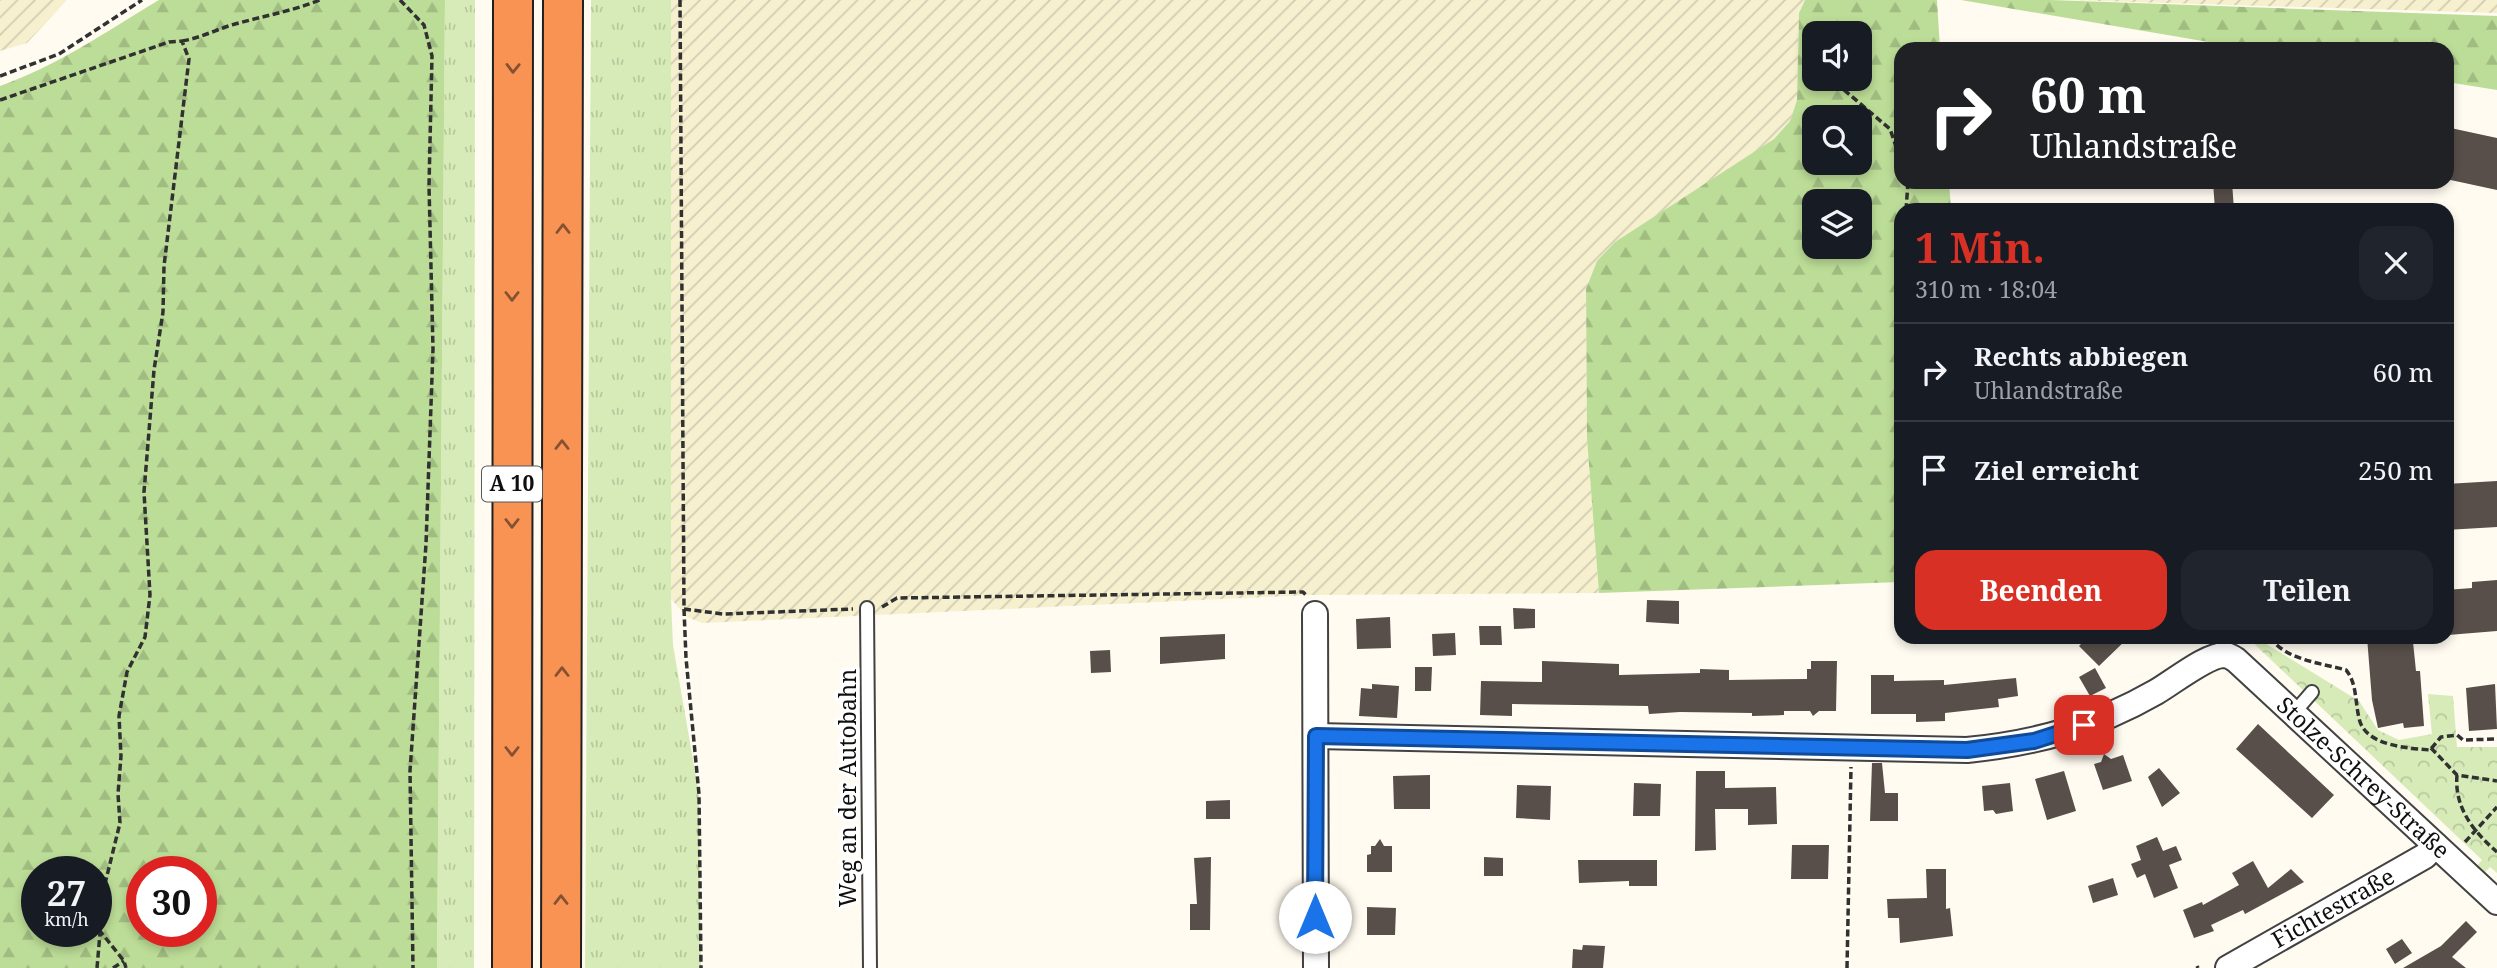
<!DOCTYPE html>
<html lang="de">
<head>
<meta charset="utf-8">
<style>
  :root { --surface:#171b24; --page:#20242c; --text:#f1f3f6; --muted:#9ea1a6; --line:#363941; --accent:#d93025 }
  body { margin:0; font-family:"Noto Serif",serif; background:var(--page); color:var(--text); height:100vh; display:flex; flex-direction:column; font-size:26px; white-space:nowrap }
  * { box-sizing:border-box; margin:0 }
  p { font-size:23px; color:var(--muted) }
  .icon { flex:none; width:38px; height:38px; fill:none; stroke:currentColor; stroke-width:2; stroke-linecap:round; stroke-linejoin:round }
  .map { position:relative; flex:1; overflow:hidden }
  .panel { position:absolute; left:1894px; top:203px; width:560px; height:441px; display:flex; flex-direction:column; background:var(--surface); border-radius:21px; box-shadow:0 4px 10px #0003 }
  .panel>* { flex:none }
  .hud { position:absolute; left:1894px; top:42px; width:560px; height:147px; border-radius:21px; box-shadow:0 4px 10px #0003; background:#202124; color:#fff; overflow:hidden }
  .buttons { position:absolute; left:1802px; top:21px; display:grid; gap:14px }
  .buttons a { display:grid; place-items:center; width:70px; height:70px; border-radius:14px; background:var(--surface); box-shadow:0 4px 10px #0003; font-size:35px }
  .speed { position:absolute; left:21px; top:856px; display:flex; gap:14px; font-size:35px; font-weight:700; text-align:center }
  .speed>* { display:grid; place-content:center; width:91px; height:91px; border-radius:50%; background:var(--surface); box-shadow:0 4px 10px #0003; line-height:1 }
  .speed small { font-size:18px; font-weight:400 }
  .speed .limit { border:10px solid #d22; background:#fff; color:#111 }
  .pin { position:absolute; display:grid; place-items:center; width:60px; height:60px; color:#fff; margin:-30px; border-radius:14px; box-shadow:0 4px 10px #0006 }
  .me { position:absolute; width:77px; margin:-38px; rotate:0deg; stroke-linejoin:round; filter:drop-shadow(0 0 5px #0008) }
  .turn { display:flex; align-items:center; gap:24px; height:147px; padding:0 21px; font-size:32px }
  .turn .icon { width:91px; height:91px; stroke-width:2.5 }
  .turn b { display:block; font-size:49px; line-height:60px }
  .round { display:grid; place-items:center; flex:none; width:74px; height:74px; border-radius:21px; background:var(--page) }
  .head { display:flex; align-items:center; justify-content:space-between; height:119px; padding:0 21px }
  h1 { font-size:42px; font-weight:700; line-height:52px; color:var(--accent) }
  .action { display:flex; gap:14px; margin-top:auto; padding:14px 21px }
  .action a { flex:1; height:80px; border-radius:21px; background:var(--accent); color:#fff; font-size:28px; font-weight:700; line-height:80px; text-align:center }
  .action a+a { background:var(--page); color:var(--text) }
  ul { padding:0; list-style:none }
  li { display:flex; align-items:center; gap:21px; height:98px; padding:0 21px; border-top:2px solid var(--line) }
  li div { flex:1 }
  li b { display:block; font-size:26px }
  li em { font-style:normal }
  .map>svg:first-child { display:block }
  .farmland { fill:url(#farmland-furrows) }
  .grass { fill:url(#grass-tufts) }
  .forest { fill:url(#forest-firs); fill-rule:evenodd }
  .park { fill:url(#park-crowns) }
  .building { fill:#584f4a }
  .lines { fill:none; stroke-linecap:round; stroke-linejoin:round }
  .lane-casing { stroke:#424242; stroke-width:16 }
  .street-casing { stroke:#424242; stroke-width:28 }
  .highway-casing { stroke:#202020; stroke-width:42 }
  .path { stroke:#313131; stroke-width:3.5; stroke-dasharray:7 3.5; stroke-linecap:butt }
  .lane { stroke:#fff; stroke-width:12 }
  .street { stroke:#fff; stroke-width:24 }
  .highway { stroke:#f99354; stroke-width:38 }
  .oneway { stroke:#845132 }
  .route-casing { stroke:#114b97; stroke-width:18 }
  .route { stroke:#1a73e8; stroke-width:12 }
  .labels { text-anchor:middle; stroke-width:7; stroke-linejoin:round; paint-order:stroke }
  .shield { fill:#fff; stroke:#575757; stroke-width:2 }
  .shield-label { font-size:21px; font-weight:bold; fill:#0f0f0f }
  .street-label { font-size:23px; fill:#0f0f0f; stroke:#fff }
</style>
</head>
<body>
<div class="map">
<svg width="2497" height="968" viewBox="0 0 2497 968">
  <defs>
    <pattern id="farmland-furrows" width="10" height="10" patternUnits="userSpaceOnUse" patternTransform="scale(1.75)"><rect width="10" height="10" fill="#f6f0cf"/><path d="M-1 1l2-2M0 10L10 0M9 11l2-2" fill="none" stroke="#d2cdb1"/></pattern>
    <pattern id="grass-tufts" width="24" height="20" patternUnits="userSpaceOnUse" patternTransform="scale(1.75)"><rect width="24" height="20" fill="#d7ebb8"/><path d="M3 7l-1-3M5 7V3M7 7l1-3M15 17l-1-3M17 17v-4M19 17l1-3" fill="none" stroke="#b7c89d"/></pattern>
    <pattern id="forest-firs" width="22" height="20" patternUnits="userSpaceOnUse" patternTransform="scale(1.75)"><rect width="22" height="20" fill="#bcdd97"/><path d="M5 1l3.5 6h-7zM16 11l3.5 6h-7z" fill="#a0bc81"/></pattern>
    <pattern id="park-crowns" width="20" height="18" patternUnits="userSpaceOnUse" patternTransform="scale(1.75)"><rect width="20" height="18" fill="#d7ebb8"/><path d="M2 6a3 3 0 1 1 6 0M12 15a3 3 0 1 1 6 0" fill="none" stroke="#b7c89d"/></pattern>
  </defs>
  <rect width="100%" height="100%" fill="#fffbf0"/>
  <path class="farmland" d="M0,0H67L27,43L0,51Z
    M671,0H1805L1799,13L1797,100L1790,121L1774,139L1597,261L1586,289L1587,439L1599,593L1311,595L702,623L687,617L671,599Z
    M2069,0H2497V13Z"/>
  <path class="grass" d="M445,0H475L474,968H437Z
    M591,0H671V599L673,645L699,794L701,968H585Z"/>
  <path class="forest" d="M159,0H445L437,968H0V86C57,66 107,31 159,0ZM37,872H96V931H37ZM142,872H201V931H142Z
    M1805,0H1937L1940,49H1900V182H1949L1951,210H1900V582L1599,593L1587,439L1586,289L1597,261L1615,242L1774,139L1790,121L1797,100L1799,13ZM1815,33H1860V79H1815ZM1815,117H1860V163H1815ZM1815,201H1860V247H1815Z
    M1961,0H2051L2497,16V90L2447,82L2446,49H2250Z"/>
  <path class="park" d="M2247,637H2255L2359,701L2378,730L2399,740L2432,734L2428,694L2453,696L2457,747H2497V873L2490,867L2480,877L2473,871L2482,860Z"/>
  <path class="building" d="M2446,127L2497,138V190L2446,179Z
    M2213,182H2232L2234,210H2215Z
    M2497,481V527L2446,530V484Z
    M2497,580V631L2448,635L2446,590L2472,588V582Z
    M1647,600L1679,601V624L1646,622Z
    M1513,608L1535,609V628L1514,629Z
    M1390,617L1391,648L1357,649L1356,619Z
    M1479,626H1501L1502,645H1480Z
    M1455,633L1456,655L1433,656L1432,634Z
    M1225,634V659L1160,664V637Z
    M2088,637H2129L2099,666L2079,646Z
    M2367,637H2410V642H2413L2416,671H2420L2424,726L2404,728L2403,723L2378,728L2372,700Z
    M1110,650L1111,672L1091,673L1090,651Z
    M1542,661L1619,664V675L1700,673V669L1729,670V680L1807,679V669H1811V661H1837L1836,711H1819L1813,716L1810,711H1784V715L1752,716V713L1680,712L1649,714L1648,706L1512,704V716L1480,715L1481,681L1542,682Z
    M1415,667H1432L1431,691H1415Z
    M2095,668L2106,688L2090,696L2079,677Z
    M1871,675H1894V681L1944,680V685L2016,678L2018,696L1998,699L1999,707L1945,713V721L1916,722V714H1871Z
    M1372,684L1399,686L1397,718L1359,716L1361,688L1372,689Z
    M2495,684L2497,729L2469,731L2466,688Z
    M2258,724L2334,795L2312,818L2236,749Z
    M2104,754L2111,759L2123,755L2132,781L2103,790L2094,764L2101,762Z
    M1872,763H1882L1885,793H1898V821H1870Z
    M2159,768L2180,793L2162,807L2148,777Z
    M1696,771H1725V788L1776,787L1777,824L1748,825V809H1715L1716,850L1695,851Z
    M2064,771L2076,811L2047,820L2035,779Z
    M1430,775V809H1394L1393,776Z
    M1634,783L1661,784L1660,816H1633Z
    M2010,783L2013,811L1996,814L1993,810L1984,811L1982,786Z
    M1517,785L1551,786L1550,820L1516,818Z
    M1230,800V819H1206V801Z
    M2157,837L2163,851L2176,846L2182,860L2169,865L2178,888L2154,898L2145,874L2137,878L2131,864L2141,860L2136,846Z
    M1380,839L1384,846H1392V872H1367V855L1371,854V846H1375Z
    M1792,845H1829L1828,879H1791Z
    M1211,857L1210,930H1190V904H1197L1194,858Z
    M1484,857L1503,858V876H1484Z
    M1578,860H1657V886H1629V881L1579,883Z
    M2253,861L2268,888L2291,869L2304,882L2245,914L2243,910L2211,925L2214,931L2194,938L2183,910L2202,902L2203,905L2239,885L2232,873Z
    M1926,869H1946V909L1950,908L1953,936L1900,943L1899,918H1888L1887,899L1927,898Z
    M2113,878L2118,895L2093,903L2088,886Z
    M1367,907L1396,908L1395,935H1367Z
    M2466,921L2477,932L2452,957L2466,968H2403L2441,946Z
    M2402,939L2412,953L2395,964L2386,949Z
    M1583,945L1605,946L1603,968H1572L1573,949L1582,950Z"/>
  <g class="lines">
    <g class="lane-casing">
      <path id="lane" d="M867,608L870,968
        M2293,714L2312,692"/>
    </g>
    <g class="street-casing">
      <g id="street">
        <path d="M1315,614L1316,968"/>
        <path id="s1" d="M1316,736L1967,750C2037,743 2095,727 2156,692C2172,683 2209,653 2226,655C2230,656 2233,658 2236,660L2497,902"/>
        <path id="s2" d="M2228,968L2425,856L2435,845"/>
      </g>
    </g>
    <g class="highway-casing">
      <path id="highway" d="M512,968L513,0
        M561,968L563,0"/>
    </g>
    <path class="path" d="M400,0L424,25L432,56L429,186L433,349L426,544L410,771L413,968
      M680,0L684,609L686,658L699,794L701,968
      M182,41C201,38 217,29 235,24C264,16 292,11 320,0
      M0,76L59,54L142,0
      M1836,83L1890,129L1900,158
      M0,100L169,42L182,41L189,59L164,266L163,312L154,370L144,492L150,595L145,637L127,672L119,716L121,756L118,794L120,823L100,904V931L124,961L126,968
      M1906,210L1908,182
      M882,607L897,598L1303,592L1307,596
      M684,609L723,614L853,609
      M2270,637C2285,660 2321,663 2346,670C2357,683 2355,702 2359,718C2364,746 2408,748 2430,750L2441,737L2457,735L2463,740L2497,739
      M2431,748L2457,775L2497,781
      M2457,775C2454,808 2474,832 2497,852
      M2465,842L2497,807
      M2197,966L2198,968
      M97,968L100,933
      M113,968L124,961
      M1847,968L1851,767"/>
    <use href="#lane" class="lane"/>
    <use href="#street" class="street"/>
    <use href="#highway" class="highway"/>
  </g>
  <defs><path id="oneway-chevron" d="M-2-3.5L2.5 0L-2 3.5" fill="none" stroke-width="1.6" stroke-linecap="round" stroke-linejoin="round" transform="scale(1.75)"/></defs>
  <g class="oneway">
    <use href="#oneway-chevron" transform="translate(513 68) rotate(91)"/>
    <use href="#oneway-chevron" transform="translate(563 229) rotate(-90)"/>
    <use href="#oneway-chevron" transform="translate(512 296) rotate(90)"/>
    <use href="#oneway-chevron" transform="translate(562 445) rotate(-90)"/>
    <use href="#oneway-chevron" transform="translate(512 523) rotate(90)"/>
    <use href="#oneway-chevron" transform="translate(562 672) rotate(-90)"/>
    <use href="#oneway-chevron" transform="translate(512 751) rotate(90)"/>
    <use href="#oneway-chevron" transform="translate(561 900) rotate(-90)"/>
  </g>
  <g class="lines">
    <g class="route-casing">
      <path id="route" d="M1315,917L1316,736L1967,750L2034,741L2084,725"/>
    </g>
    <use href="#route" class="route"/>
  </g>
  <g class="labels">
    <rect class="shield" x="482" y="466.5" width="60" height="35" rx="5"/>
    <g class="shield-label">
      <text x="512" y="491">A 10</text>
    </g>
    <g class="street-label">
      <text dy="8" stroke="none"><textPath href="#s1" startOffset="1115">Stolze-Schrey-Straße</textPath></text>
      <text transform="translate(848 788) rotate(-90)" y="8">Weg an der Autobahn</text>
      <text dy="8" stroke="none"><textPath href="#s2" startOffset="121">Fichtestraße</textPath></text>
    </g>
  </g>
</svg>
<div class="buttons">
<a><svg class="icon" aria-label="sound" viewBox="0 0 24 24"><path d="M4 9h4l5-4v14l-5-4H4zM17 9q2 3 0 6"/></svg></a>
<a><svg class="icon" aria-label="search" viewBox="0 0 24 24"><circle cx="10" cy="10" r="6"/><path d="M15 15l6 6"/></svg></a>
<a><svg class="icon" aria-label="layers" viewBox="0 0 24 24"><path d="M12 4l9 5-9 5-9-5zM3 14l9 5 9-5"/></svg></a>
</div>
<div class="speed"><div>27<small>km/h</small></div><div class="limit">30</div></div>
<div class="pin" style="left:2084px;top:725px;background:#d93025"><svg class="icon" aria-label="arrive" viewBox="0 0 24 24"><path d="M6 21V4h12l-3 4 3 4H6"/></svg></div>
<svg class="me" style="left:1315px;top:917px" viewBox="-20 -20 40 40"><circle r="19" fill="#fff"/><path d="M0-13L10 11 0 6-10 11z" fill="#1a73e8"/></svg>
<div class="hud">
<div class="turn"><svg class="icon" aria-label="right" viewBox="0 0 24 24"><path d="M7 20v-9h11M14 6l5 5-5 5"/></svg><div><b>60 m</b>Uhlandstraße</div></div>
</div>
<section class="panel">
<div class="head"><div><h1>1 Min.</h1><p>310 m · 18:04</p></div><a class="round"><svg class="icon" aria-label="close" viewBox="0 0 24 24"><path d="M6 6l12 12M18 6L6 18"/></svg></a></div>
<ul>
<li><svg class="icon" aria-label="right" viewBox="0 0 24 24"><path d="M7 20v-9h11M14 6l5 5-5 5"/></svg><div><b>Rechts abbiegen</b><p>Uhlandstraße</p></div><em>60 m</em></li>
<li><svg class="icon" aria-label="arrive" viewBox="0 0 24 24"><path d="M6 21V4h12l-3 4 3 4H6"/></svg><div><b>Ziel erreicht</b></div><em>250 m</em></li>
</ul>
<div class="action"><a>Beenden</a><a>Teilen</a></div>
</section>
</div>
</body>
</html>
